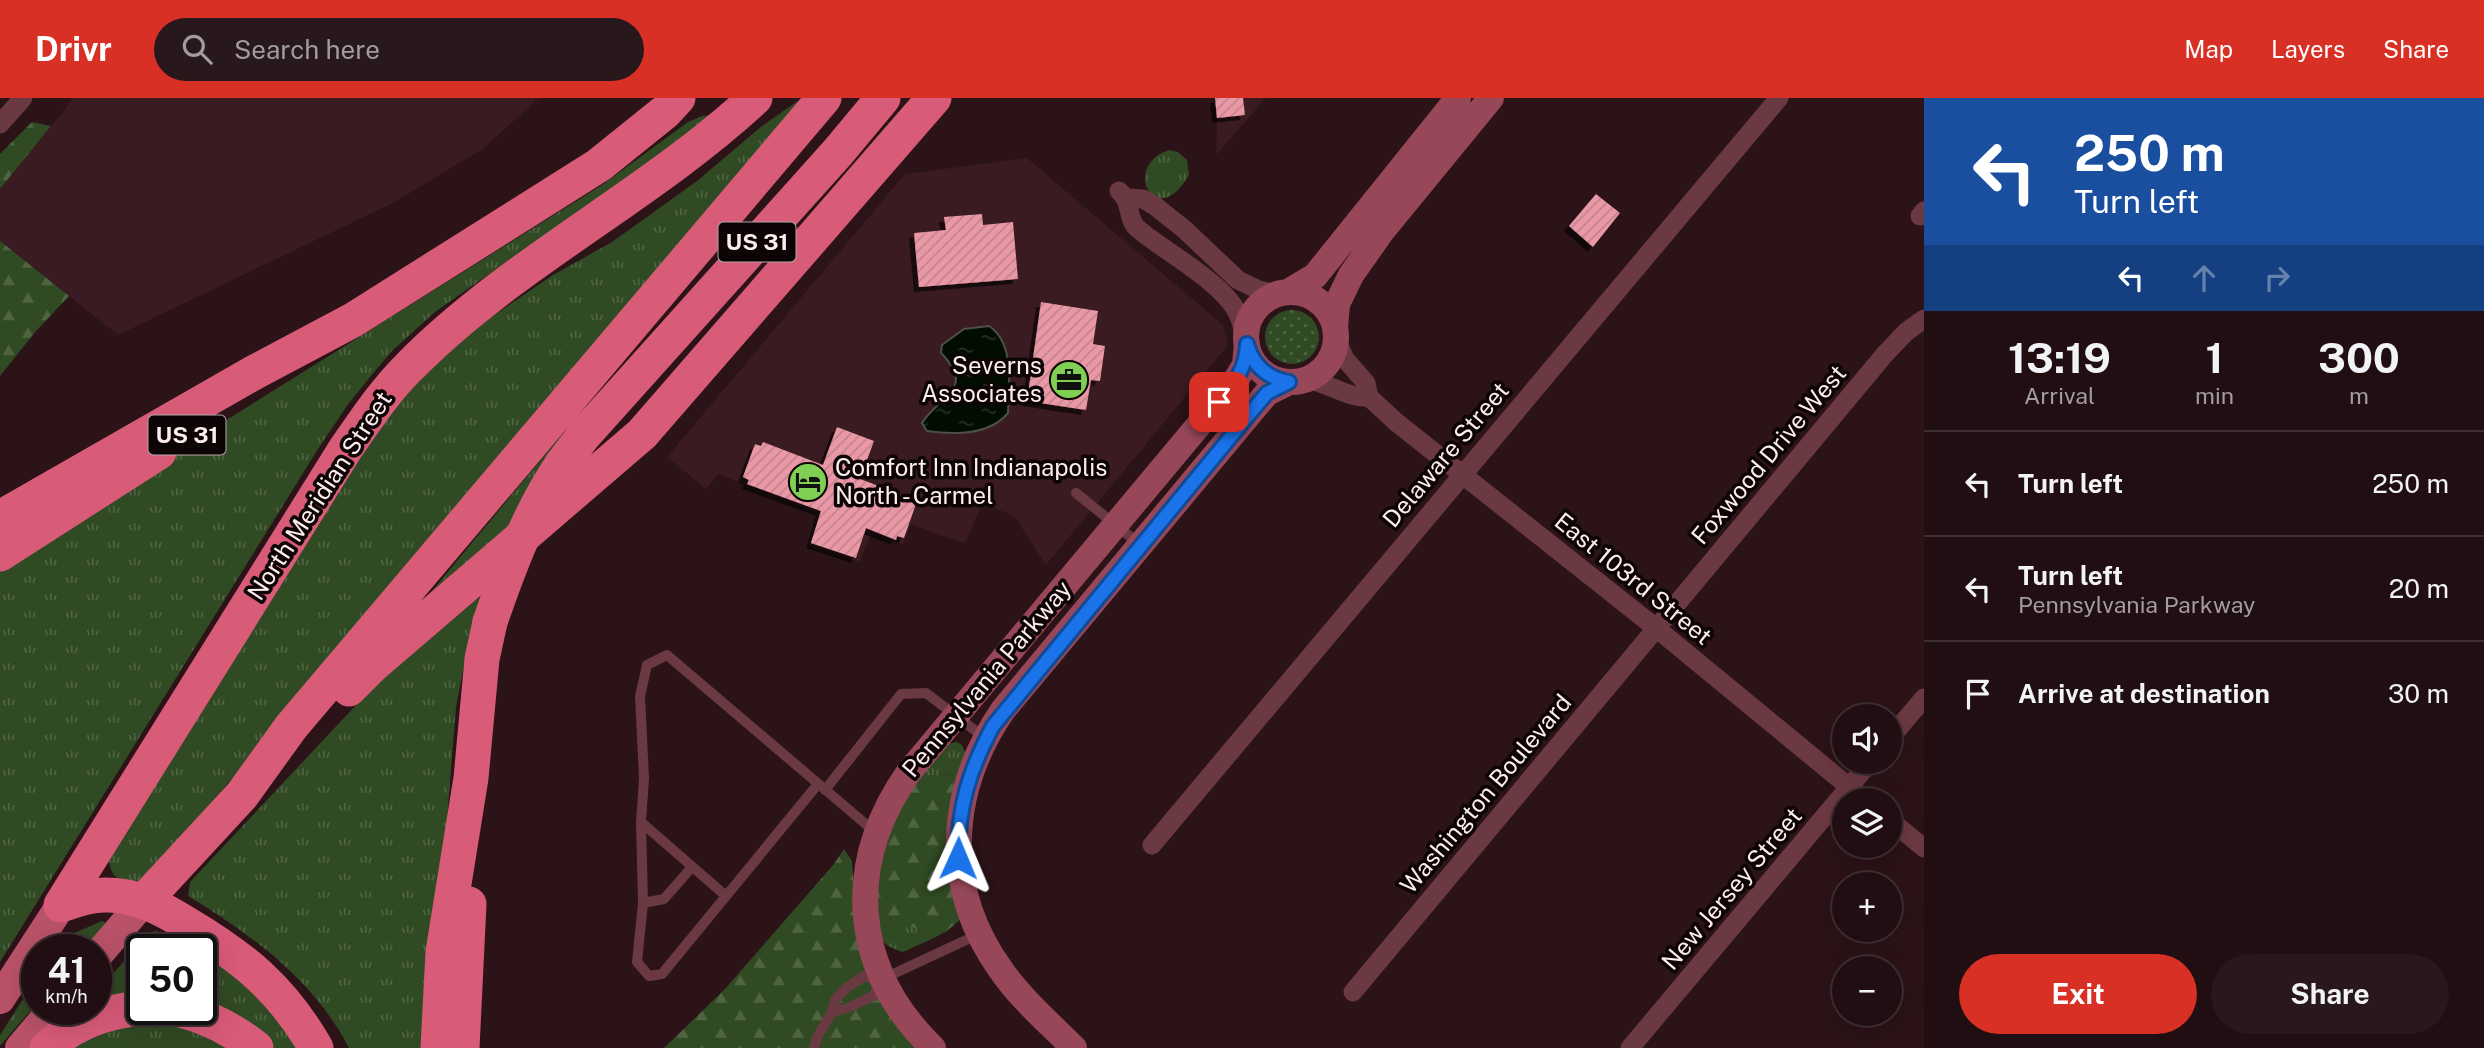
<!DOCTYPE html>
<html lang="en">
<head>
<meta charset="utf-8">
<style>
  :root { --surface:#200e12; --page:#28171b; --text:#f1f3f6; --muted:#a29c9f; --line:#3d2e32; --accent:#d93025 }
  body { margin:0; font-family:"Public Sans",sans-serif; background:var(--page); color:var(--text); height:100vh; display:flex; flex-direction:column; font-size:26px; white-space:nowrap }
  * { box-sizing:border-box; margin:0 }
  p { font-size:23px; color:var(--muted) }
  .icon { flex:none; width:38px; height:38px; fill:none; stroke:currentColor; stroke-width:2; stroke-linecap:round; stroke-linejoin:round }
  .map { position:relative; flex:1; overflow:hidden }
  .sheet { display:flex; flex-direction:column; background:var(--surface); width:560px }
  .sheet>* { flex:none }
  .hud { background:#1a4fa0; color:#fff; overflow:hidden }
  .controls { position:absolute; left:1832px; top:606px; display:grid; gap:14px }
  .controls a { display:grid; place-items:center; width:70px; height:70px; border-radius:50%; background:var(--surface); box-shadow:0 7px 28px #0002,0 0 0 2px var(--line); font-size:35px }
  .speed { position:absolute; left:21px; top:836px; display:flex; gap:14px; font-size:35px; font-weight:700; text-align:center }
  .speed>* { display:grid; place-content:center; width:91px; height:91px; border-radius:50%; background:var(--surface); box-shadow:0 7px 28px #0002,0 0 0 2px var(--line); line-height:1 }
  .speed small { font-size:18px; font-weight:400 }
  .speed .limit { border:4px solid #111; border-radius:10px; background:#fff; color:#111 }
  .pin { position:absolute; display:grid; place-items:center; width:60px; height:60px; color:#fff; margin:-30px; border-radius:14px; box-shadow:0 4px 10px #0006 }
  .me { position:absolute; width:77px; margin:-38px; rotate:1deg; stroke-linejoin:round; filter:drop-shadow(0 0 5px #0008) }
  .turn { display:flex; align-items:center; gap:24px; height:147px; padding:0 35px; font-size:32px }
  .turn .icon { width:91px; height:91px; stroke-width:2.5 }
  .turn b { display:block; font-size:49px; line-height:60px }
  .lanes { display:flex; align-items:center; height:66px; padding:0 35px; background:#0003; justify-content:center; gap:35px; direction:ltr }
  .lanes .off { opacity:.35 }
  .eta { display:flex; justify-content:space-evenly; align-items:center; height:119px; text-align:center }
  .eta b { font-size:42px; font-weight:700; line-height:49px }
  .button { display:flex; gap:14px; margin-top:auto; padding:14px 35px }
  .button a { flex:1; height:80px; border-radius:42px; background:var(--accent); color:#fff; font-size:28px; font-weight:700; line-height:80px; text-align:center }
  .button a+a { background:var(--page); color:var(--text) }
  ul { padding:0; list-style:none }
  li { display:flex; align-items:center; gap:21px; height:105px; padding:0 35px; border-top:2px solid var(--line) }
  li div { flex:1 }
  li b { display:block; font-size:26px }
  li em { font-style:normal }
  header { display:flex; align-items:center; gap:42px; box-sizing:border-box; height:98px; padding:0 35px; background:var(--accent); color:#fff }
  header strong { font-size:33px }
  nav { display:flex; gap:38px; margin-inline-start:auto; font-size:24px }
  .search { width:490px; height:63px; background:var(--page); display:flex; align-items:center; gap:18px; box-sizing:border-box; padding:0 24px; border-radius:38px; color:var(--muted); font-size:26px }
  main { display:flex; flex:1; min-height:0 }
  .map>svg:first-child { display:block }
  .built { fill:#3a1b21 }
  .grass { fill:url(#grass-tufts) }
  .forest { fill:url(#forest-firs) }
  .garden { fill:url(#garden-dots) }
  .water { fill:url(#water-ripples); stroke:#4c5047; stroke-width:2 }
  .building { fill:url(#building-hatch); filter:url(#shadow) }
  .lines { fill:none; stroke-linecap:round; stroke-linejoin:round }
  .service { stroke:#6b3942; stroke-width:10 }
  .minor { stroke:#6b3942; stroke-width:19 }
  .secondary { stroke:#974758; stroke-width:26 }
  .primary { stroke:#b95269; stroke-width:30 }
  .motorway { stroke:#d85b78; stroke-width:35 }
  .motorway-bridge { stroke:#d85b78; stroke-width:35 }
  .route-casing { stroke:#114b97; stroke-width:18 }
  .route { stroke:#1a73e8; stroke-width:12 }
  .labels { text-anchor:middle; stroke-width:7; stroke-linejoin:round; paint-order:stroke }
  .shield { fill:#0c0405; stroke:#b5a6a8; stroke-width:2 }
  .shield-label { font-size:23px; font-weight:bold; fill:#feecee }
  .poi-label { font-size:24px; fill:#feecee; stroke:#0c0405; text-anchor:end }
  .street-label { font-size:24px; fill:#feecee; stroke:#0c0405 }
</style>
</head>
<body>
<header>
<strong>Drivr</strong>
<div class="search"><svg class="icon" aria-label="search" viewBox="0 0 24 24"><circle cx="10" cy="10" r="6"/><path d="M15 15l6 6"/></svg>Search here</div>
<nav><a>Map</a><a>Layers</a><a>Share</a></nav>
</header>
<main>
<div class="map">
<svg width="1924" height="950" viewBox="0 0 1924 950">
  <defs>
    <pattern id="grass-tufts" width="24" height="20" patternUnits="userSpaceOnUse" patternTransform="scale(1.75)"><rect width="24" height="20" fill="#304a23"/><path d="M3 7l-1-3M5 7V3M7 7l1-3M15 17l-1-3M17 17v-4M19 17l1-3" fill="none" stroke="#4f6443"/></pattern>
    <pattern id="forest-firs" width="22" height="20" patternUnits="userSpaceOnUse" patternTransform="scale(1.75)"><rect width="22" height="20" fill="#304a23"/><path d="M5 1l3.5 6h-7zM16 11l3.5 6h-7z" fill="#4f6443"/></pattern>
    <pattern id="garden-dots" width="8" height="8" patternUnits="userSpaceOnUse" patternTransform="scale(1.75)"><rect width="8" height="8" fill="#304a23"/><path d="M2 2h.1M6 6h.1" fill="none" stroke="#4f6443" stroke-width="1.8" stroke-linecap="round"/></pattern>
    <pattern id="water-ripples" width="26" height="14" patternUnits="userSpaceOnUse" patternTransform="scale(1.75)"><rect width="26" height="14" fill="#000d00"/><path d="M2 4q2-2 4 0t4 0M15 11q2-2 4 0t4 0" fill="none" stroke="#263026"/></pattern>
    <pattern id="building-hatch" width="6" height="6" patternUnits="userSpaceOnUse" patternTransform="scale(1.75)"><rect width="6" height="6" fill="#ea98a6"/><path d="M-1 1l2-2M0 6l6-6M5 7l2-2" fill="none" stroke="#c2848e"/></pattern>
    <filter id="shadow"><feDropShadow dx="-5" dy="5" stdDeviation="0" flood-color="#0009"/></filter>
  </defs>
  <rect width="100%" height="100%" fill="#2b1318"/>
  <path class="built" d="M74,0H539L484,50L395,104L118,237L0,143V91Z
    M1215,0H1266L1216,57L1217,20Z
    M1027,60L1223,227L1228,247L1046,467L1014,418L982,405L965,446L911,426L903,446L871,435L860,464L807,447L818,415L718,376L706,391L667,359L905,76Z"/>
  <path class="grass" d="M802,0L275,632L144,781L136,786C120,784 112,781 109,763L114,752L373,335L436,263L491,219L553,177L612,144L697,83L762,28Z
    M711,17L676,45L435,214L392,253L375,273L349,305L318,351L0,864V466L81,413L602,87L688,24L702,18Z
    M1169,52L1178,54L1187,62L1189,77C1156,135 1120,68 1169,52Z
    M563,335L503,443L417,511Z
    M483,496L471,531L456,609L429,950H349C314,882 252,837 188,798L190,784L374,588Z
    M957,644L962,647L967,659L960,677L938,676L912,688L947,646Z
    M875,809L900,828H910L934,840L903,854C875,846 879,835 875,809Z
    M102,823L106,825L82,852H54L72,836Z
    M155,833L174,837L199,852H142V898L96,907V895L149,835Z
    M201,854L244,885L265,907L298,950H271L201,906Z
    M37,879V905L0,948V937Z
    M138,922C179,922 198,933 234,950H65Z"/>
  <path class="forest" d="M32,24L51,28L0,91V56Z
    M0,143L69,198L36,233L0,278Z
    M938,676L960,677C953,704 944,730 947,758C950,780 961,800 960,822L947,833L934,840L910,828H900L875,809L882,749L912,688Z
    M844,751L852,763L858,849L920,950H664L725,891L834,766Z"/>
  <path class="garden" d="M1265 239a27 27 0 1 1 54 0a27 27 0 1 1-54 0Z"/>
  <path class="water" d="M989,228C1015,245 1009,288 1008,315C990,337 955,337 927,333L922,325C939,297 977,292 941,255L942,247L964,231Z"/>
  <path class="building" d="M1215,0H1243L1245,17L1217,20Z
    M1596,96L1620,115L1593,149L1569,128Z
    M982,116L983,127L1013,124L1018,181L919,189L914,135L946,132L944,119Z
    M1041,204L1098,213L1093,246L1105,248L1100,283L1091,282L1086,312L1027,303Z
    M837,329L874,343L860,381L911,400L910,404L916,406L904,440L897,438L896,442L866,430L856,460L811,445L821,413L747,386L749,382L743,379L755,346L761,348L763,344L823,367Z"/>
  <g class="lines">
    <path class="service" d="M1076,395L1138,445
      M818,686L662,876L649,878L637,864L643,805L641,724L644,680L640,598L647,567L667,557L875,734
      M825,692L901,596L926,595L985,640
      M641,724L726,798
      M643,805L664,801L692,769
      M832,914L848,910L875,897L878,883
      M814,950L817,939L832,914L835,902L846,890L864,878L878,883L979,836"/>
    <path class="minor" d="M0,26L23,0
      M1119,93C1133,105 1126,121 1138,131C1164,153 1222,184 1237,214C1241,222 1243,232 1246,240
      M1127,100L1143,101L1155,108L1184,131L1238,182L1259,192L1277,196
      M1920,118L1924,113
      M1336,241L1345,261L1366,285L1369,299L1396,324L1656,530L1865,702
      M1305,281C1328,284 1348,301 1369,299
      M1890,640L1924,600
      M1890,722L1924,750
      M1152,747L1779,0
      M1353,894L1885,256L1906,234L1924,221
      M1630,950L1871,663"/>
    <path class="secondary" d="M1288,194L1315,178L1458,0
      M1246 239a45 45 0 1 1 90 0a45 45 0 1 1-90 0Z
      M1335,230L1337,206L1351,177L1382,133L1491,0
      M933,950C851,871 844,766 909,674L1234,285L1245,267L1247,246
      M1074,950C1049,925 1021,901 1001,872C942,790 947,694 1003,612L1256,308L1267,295L1289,284"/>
    <path class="primary" d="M96,859L144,803
      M0,901L61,807
      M20,950L52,912"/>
    <path class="motorway" d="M562,366L584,337L838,54L883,0
      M0,420L255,274L353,222L599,67L666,13L678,0
      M0,456L159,354
      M349,591L373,567L642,336L934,0
      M144,803L242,697L291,629L824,0
      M61,807L346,350C365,323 384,294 408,270C511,165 647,100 755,0
      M61,807C76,802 92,796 108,797C137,797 163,811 187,826C244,860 282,891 316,950
      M180,912C209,919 232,931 256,950
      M47,950C73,925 107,913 142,910
      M438,950L443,854L471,680L482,561L490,524
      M462,950L469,806"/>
    <path class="motorway-bridge" d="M490,524C509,469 529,415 562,366"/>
  </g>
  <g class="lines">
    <g class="route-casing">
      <path id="route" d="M958,760C958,708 969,673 993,628L1256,308L1267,295L1289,284C1267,280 1253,268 1247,246C1246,271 1235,285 1219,304"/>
    </g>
    <use href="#route" class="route"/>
  </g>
  <defs>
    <g id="office-disc" transform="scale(2.0125)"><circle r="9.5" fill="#7fd052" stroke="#0c0405"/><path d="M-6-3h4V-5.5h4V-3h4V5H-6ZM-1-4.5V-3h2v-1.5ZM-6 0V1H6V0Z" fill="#111"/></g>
    <g id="hotel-disc" transform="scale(2.0125)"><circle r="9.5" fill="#7fd052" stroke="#0c0405"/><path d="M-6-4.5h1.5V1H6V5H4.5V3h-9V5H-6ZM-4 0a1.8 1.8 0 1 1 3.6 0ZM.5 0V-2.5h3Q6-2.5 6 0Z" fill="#111"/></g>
  </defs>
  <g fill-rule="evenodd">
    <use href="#office-disc" x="1069" y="282"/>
    <use href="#hotel-disc" x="808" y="384"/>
  </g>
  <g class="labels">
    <g class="shield">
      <rect x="718.5" y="124.5" width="77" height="39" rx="5"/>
      <rect x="148.5" y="317.5" width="77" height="39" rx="5"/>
    </g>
    <g class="shield-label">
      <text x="757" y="152">US 31</text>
      <text x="187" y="345">US 31</text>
    </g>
    <g class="poi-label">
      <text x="1042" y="276">Severns<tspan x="1042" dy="28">Associates</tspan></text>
      <text x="835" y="378" text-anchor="start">Comfort Inn Indianapolis<tspan x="835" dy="28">North - Carmel</tspan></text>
    </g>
    <g class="street-label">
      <text transform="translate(1446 357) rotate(-50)" y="8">Delaware Street</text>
      <text transform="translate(1769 357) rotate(-50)" y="8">Foxwood Drive West</text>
      <text transform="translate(320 398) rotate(-57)" y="8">North Meridian Street</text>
      <text transform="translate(1633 481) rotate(39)" y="8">East 103rd Street</text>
      <text transform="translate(987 581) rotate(-50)" y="8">Pennsylvania Parkway</text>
      <text transform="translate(1486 696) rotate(-50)" y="8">Washington Boulevard</text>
      <text transform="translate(1732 791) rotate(-50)" y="8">New Jersey Street</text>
    </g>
  </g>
</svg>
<div class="controls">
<a><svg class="icon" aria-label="sound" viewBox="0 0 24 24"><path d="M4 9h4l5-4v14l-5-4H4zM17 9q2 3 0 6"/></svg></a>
<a><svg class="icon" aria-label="layers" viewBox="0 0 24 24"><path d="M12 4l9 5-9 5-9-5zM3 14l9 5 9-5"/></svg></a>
<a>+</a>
<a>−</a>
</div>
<div class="speed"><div>41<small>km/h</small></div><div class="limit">50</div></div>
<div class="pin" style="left:1219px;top:304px;background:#d93025"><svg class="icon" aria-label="arrive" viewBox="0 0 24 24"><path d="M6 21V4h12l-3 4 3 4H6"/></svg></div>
<svg class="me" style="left:958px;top:760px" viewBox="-20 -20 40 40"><path d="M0-17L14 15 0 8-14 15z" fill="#1a73e8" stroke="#fff" stroke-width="4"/></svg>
</div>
<section class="sheet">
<div class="hud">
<div class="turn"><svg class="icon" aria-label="left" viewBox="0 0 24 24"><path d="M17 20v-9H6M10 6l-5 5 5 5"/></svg><div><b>250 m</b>Turn left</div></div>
<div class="lanes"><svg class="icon" aria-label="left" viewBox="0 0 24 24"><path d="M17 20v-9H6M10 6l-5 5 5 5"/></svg><svg class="icon off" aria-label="ahead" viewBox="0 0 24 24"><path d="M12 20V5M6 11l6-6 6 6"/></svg><svg class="icon off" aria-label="right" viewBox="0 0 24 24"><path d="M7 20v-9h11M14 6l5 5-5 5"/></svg></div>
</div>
<div class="eta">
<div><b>13:19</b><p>Arrival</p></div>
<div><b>1</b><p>min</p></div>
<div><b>300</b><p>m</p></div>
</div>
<ul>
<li><svg class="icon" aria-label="left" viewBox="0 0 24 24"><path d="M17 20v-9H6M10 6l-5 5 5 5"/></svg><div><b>Turn left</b></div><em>250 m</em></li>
<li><svg class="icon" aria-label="left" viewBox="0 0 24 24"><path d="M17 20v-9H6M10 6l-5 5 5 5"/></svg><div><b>Turn left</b><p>Pennsylvania Parkway</p></div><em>20 m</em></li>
<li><svg class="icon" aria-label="arrive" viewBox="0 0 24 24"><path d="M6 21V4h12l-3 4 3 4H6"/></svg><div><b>Arrive at destination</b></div><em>30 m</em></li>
</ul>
<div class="button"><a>Exit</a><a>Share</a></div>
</section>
</main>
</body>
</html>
